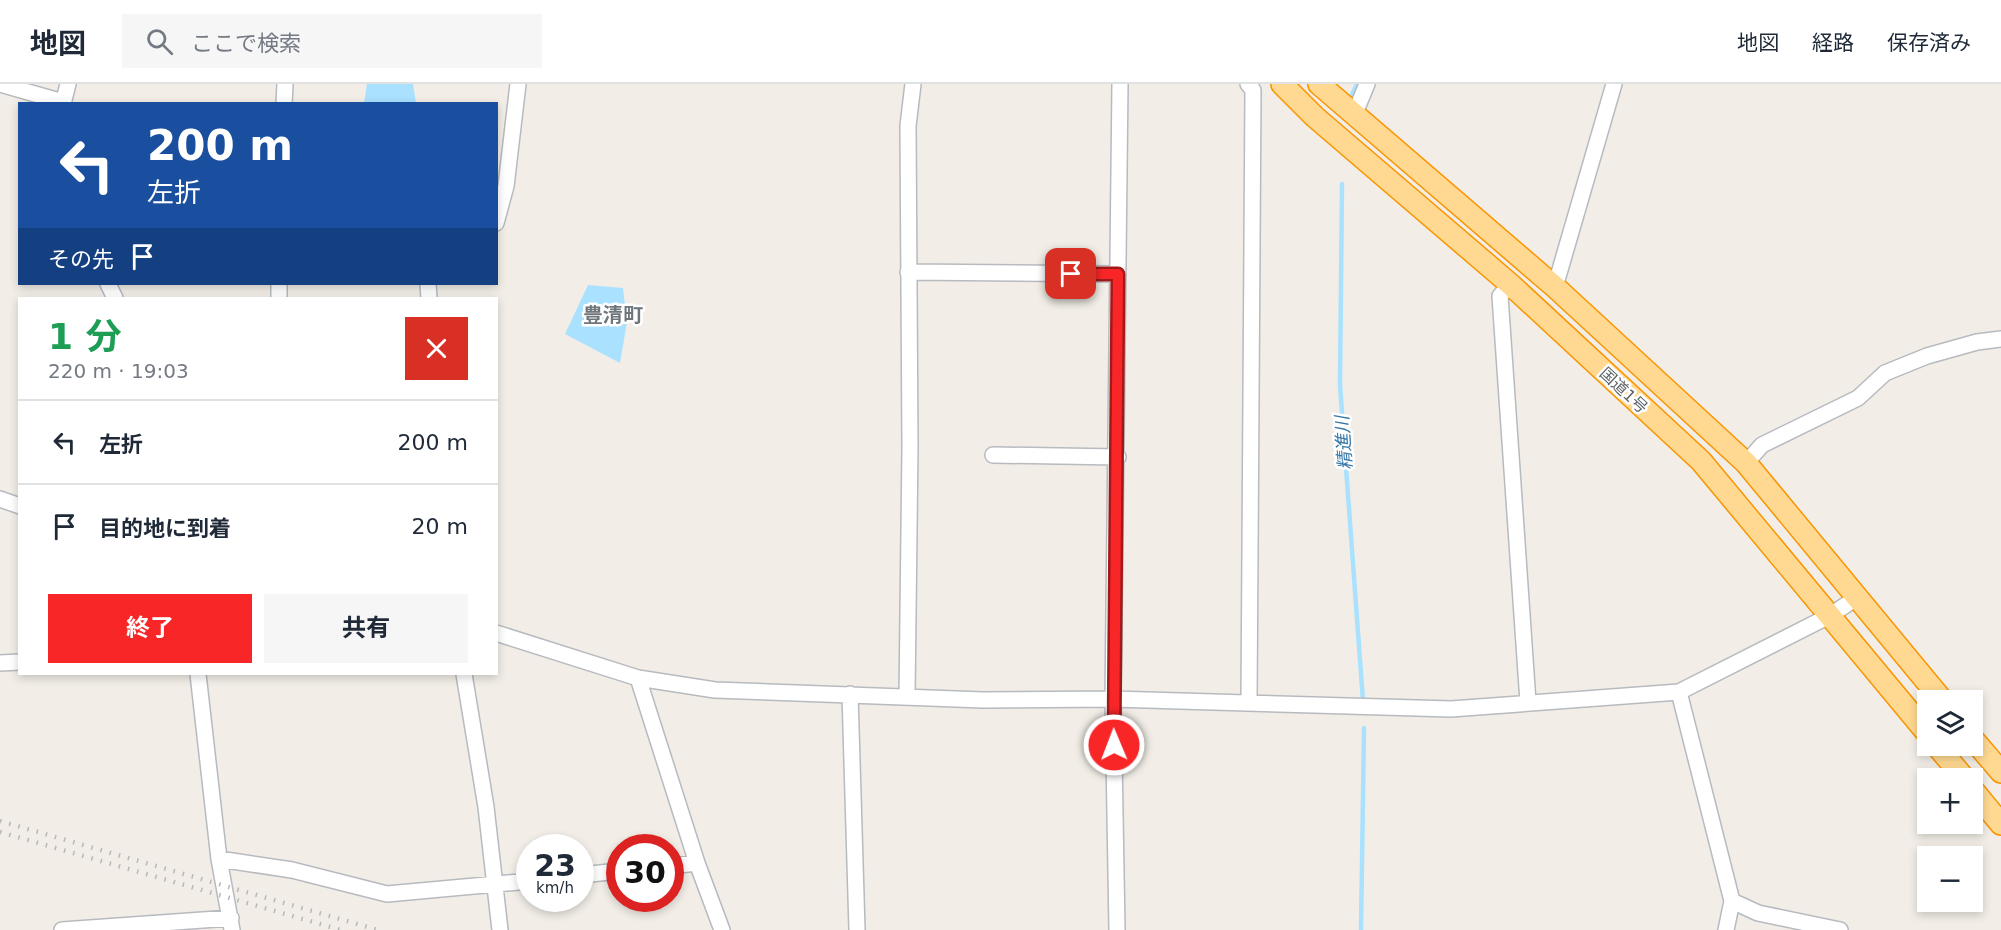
<!DOCTYPE html>
<html lang="ja">
<head>
<meta charset="utf-8">
<style>
  :root { --surface:#fff; --page:#f6f6f7; --text:#1f2937; --muted:#747a83; --line:#e0e1e3; --accent:#f92628 }
  body { margin:0; font-family:"DejaVu Sans","Noto Sans JP",sans-serif; background:var(--page); color:var(--text); height:100vh; display:flex; flex-direction:column; font-size:22px; white-space:nowrap }
  * { box-sizing:border-box; margin:0 }
  p { font-size:20px; color:var(--muted) }
  .icon { flex:none; width:33px; height:33px; fill:none; stroke:currentColor; stroke-width:2; stroke-linecap:round; stroke-linejoin:round }
  .map { position:relative; flex:1; overflow:hidden }
  .side { position:absolute; left:18px; top:213px; width:480px; height:378px; display:flex; flex-direction:column; background:var(--surface); border-radius:0px; box-shadow:0 3px 9px #0003 }
  .side>* { flex:none }
  .hud { position:absolute; left:18px; top:18px; width:480px; height:183px; border-radius:0px; box-shadow:0 3px 9px #0003; background:#1a4fa0; color:#fff; overflow:hidden }
  .tools { position:absolute; left:1917px; top:606px; display:grid; gap:12px }
  .tools a { display:grid; place-items:center; width:66px; height:66px; border-radius:0px; background:var(--surface); box-shadow:0 3px 9px #0003; font-size:30px }
  .speed { position:absolute; left:516px; top:750px; display:flex; gap:12px; font-size:30px; font-weight:700; text-align:center }
  .speed>* { display:grid; place-content:center; width:78px; height:78px; border-radius:50%; background:var(--surface); box-shadow:0 3px 9px #0003; line-height:1 }
  .speed small { font-size:15px; font-weight:400 }
  .speed .limit { border:9px solid #d22; background:#fff; color:#111 }
  .pin { position:absolute; display:grid; place-items:center; width:51px; height:51px; color:#fff; margin:-26px; border-radius:12px; box-shadow:0 3px 9px #0006 }
  .me { position:absolute; width:66px; margin:-33px; rotate:359deg; stroke-linejoin:round; filter:drop-shadow(0 0 4px #0008) }
  .turn { display:flex; align-items:center; gap:21px; height:126px; padding:0 30px; font-size:27px }
  .turn .icon { width:78px; height:78px; stroke-width:2.5 }
  .turn b { display:block; font-size:42px; line-height:51px }
  .then { display:flex; align-items:center; height:57px; padding:0 30px; background:#0003; gap:12px; font-size:22px }
  .round { display:grid; place-items:center; flex:none; width:63px; height:63px; border-radius:0px; background:var(--page) }
  .summary { display:flex; align-items:center; justify-content:space-between; height:102px; padding:0 30px }
  h1 { font-size:36px; font-weight:700; line-height:45px; color:#1e9e55 }
  .action { display:flex; gap:12px; margin-top:auto; padding:12px 30px }
  .action a { flex:1; height:69px; border-radius:0px; background:var(--accent); color:#fff; font-size:24px; font-weight:700; line-height:69px; text-align:center }
  .action a+a { background:var(--page); color:var(--text) }
  ul { padding:0; list-style:none }
  li { display:flex; align-items:center; gap:18px; height:84px; padding:0 30px; border-top:2px solid var(--line) }
  li div { flex:1 }
  li b { display:block; font-size:22px }
  li em { font-style:normal }
  header { display:flex; align-items:center; gap:36px; box-sizing:border-box; height:84px; padding:0 30px; background:var(--surface); border-bottom:2px solid var(--line) }
  header strong { font-size:28px }
  nav { display:flex; gap:33px; margin-inline-start:auto; font-size:21px }
  .search { width:420px; height:54px; background:var(--page); display:flex; align-items:center; gap:15px; box-sizing:border-box; padding:0 21px; border-radius:0px; color:var(--muted); font-size:22px }
  .map>svg:first-child { display:block }
  .water { fill:#aae1ff }
  .lines { fill:none; stroke-linecap:round; stroke-linejoin:round }
  .stream { stroke:#aae1ff; stroke-width:4.5 }
  .minor-casing { stroke:#b7babf; stroke-width:18 }
  .highway-casing { stroke:#f99500; stroke-width:24 }
  .minor { stroke:#fff; stroke-width:15 }
  .highway { stroke:#ffd991; stroke-width:21 }
  .rail { stroke:#b6b7b8; stroke-width:4.5; stroke-dasharray:1.5 8; stroke-linecap:butt }
  .route-casing { stroke:#a2191a; stroke-width:15 }
  .route { stroke:#f92628; stroke-width:10 }
  .labels { text-anchor:middle; stroke-width:5; stroke-linejoin:round; paint-order:stroke }
  .street-label { font-size:16px; fill:#5e6469; stroke:#fff }
  .water-label { font-size:18px; font-style:italic; fill:#3778a9; stroke:#fff }
  .quarter-label { font-size:20px; font-weight:bold; fill:#6f767b; stroke:#fff }
</style>
</head>
<body>
<header>
<strong>地図</strong>
<div class="search"><svg class="icon" aria-label="search" viewBox="0 0 24 24"><circle cx="10" cy="10" r="6"/><path d="M15 15l6 6"/></svg>ここで検索</div>
<nav><a>地図</a><a>経路</a><a>保存済み</a></nav>
</header>
<div class="map">
<svg width="2001" height="846" viewBox="0 0 2001 846">
  <rect width="100%" height="100%" fill="#f2eee7"/>
  <path class="water" d="M367,0H413L416,19H364Z
    M588,201L623,204L627,238L620,279L565,250Z"/>
  <g class="lines">
    <path class="stream" d="M1349,17L1357,0
      M1342,100L1340,301L1363,617
      M1361,846L1364,644"/>
    <g class="minor-casing">
      <path id="minor" d="M0,0L63,18
        M1248,0L1253,6L1249,619
        M63,20L68,0
        M284,20L285,0
        M1355,29L1367,0
        M496,139L506,102L518,0
        M908,188L1118,190
        M108,200L115,214
        M428,200L429,214
        M1510,200L1500,212L1528,618
        M1555,203L1614,0
        M279,214V200
        M993,371L1118,373
        M1746,379L1762,361L1858,314L1885,289L1927,272L1977,258L2001,255
        M0,415L20,422
        M496,549L638,594L715,606L983,616L1113,615L1451,625L1679,608L1831,531L1856,514
        M0,579L20,578
        M198,590L219,775L232,846
        M464,590L486,723L500,846
        M638,594L697,779L722,846
        M1679,608L1732,817L1726,846
        M850,610L857,846
        M907,613L910,363L908,42L913,0
        M219,775L292,786L387,810L530,797
        M670,782L697,779
        M580,791L620,787
        M1732,817L1758,829L1840,846
        M62,846L231,834
        M1117,846L1113,615L1120,0"/>
    </g>
    <g class="highway-casing">
      <path id="highway" d="M1282,0L1315,33L1510,200L1701,377L1928,650
        M1319,0L1555,203L1746,379L1942,616
        M1972,654L2001,688
        M1937,662L1964,694
        M1972,705L2001,740"/>
    </g>
    <use href="#minor" class="minor"/>
    <use href="#highway" class="highway"/>
    <path class="rail" d="M0,737L378,846
      M0,748L341,846"/>
  </g>
  <g class="lines">
    <g class="route-casing">
      <path id="route" d="M1071,190H1118L1114,661"/>
    </g>
    <use href="#route" class="route"/>
  </g>
  <g class="labels">
    <g class="street-label">
      <text transform="translate(1624 306) rotate(43)" y="6">国道1号</text>
    </g>
    <g class="water-label">
      <text transform="translate(1344 359) rotate(-94)" y="6">精進川</text>
    </g>
    <g class="quarter-label">
      <text x="613" y="238">豊清町</text>
    </g>
  </g>
</svg>
<div class="tools">
<a><svg class="icon" aria-label="layers" viewBox="0 0 24 24"><path d="M12 4l9 5-9 5-9-5zM3 14l9 5 9-5"/></svg></a>
<a>+</a>
<a>−</a>
</div>
<div class="speed"><div>23<small>km/h</small></div><div class="limit">30</div></div>
<div class="pin" style="left:1071px;top:190px;background:#d93025"><svg class="icon" aria-label="arrive" viewBox="0 0 24 24"><path d="M6 21V4h12l-3 4 3 4H6"/></svg></div>
<svg class="me" style="left:1114px;top:661px" viewBox="-20 -20 40 40"><circle r="17" fill="#f92628" stroke="#fff" stroke-width="3"/><path d="M0-11L8 9 0 5-8 9z" fill="#fff"/></svg>
<div class="hud">
<div class="turn"><svg class="icon" aria-label="left" viewBox="0 0 24 24"><path d="M17 20v-9H6M10 6l-5 5 5 5"/></svg><div><b>200 m</b>左折</div></div>
<div class="then">その先<svg class="icon" aria-label="arrive" viewBox="0 0 24 24"><path d="M6 21V4h12l-3 4 3 4H6"/></svg></div>
</div>
<section class="side">
<div class="summary"><div><h1>1 分</h1><p>220 m · 19:03</p></div><a class="round" style="background:#d93025;color:#fff"><svg class="icon" aria-label="close" viewBox="0 0 24 24"><path d="M6 6l12 12M18 6L6 18"/></svg></a></div>
<ul>
<li><svg class="icon" aria-label="left" viewBox="0 0 24 24"><path d="M17 20v-9H6M10 6l-5 5 5 5"/></svg><div><b>左折</b></div><em>200 m</em></li>
<li><svg class="icon" aria-label="arrive" viewBox="0 0 24 24"><path d="M6 21V4h12l-3 4 3 4H6"/></svg><div><b>目的地に到着</b></div><em>20 m</em></li>
</ul>
<div class="action"><a>終了</a><a>共有</a></div>
</section>
</div>
</body>
</html>
